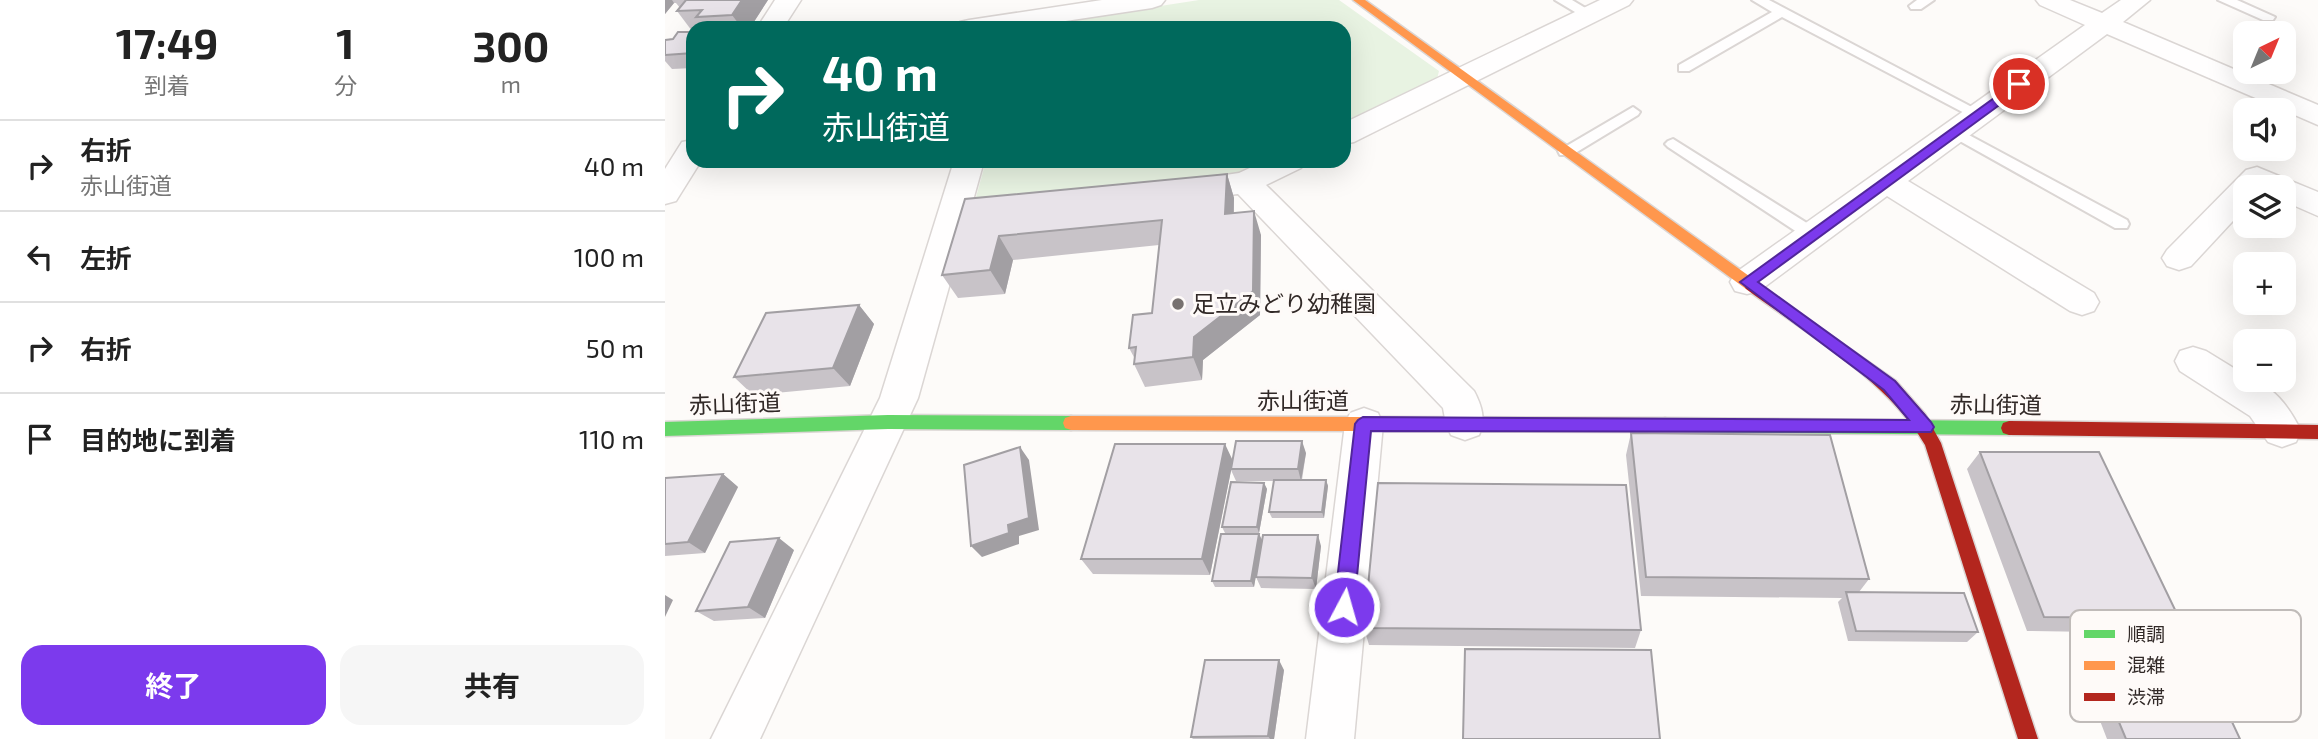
<!DOCTYPE html>
<html lang="ja">
<head>
<meta charset="utf-8">
<style>
  :root { --surface:#fff; --page:#f6f6f6; --text:#222; --muted:#767676; --line:#e0e0e0; --accent:#7c3aed }
  body { margin:0; font-family:"Exo 2","Noto Sans JP",sans-serif; background:var(--page); color:var(--text); height:100vh; display:flex; flex-direction:column; font-size:26px; white-space:nowrap }
  * { box-sizing:border-box; margin:0 }
  p { font-size:23px; color:var(--muted) }
  .icon { flex:none; width:38px; height:38px; fill:none; stroke:currentColor; stroke-width:2; stroke-linecap:round; stroke-linejoin:round }
  .map { position:relative; flex:1; overflow:hidden }
  .side { display:flex; flex-direction:column; background:var(--surface); width:665px }
  .side>* { flex:none }
  .top-card { position:absolute; left:21px; top:21px; width:665px; height:147px; border-radius:21px; box-shadow:0 7px 28px #0002; background:#00695c; color:#fff; overflow:hidden }
  .needle { width:46px; rotate:43deg }
  .buttons { position:absolute; left:1568px; top:21px; display:grid; gap:14px }
  .buttons a { display:grid; place-items:center; width:63px; height:63px; border-radius:14px; background:var(--surface); box-shadow:0 7px 28px #0002; font-size:35px }
  .pin { position:absolute; display:grid; place-items:center; width:60px; height:60px; color:#fff; margin:-30px; border:4px solid #fff; border-radius:50%; box-shadow:0 2px 7px #0007 }
  .me { position:absolute; width:77px; margin:-38px; rotate:6deg; stroke-linejoin:round; filter:drop-shadow(0 0 5px #0008) }
  .turn { display:flex; align-items:center; gap:24px; height:147px; padding:0 21px; font-size:32px }
  .turn .icon { width:91px; height:91px; stroke-width:2.5 }
  .turn b { display:block; font-size:49px; line-height:60px }
  .eta { display:flex; justify-content:space-evenly; align-items:center; height:119px; text-align:center }
  .eta b { font-size:42px; font-weight:700; line-height:49px }
  .cta { display:flex; gap:14px; margin-top:auto; padding:14px 21px }
  .cta a { flex:1; height:80px; border-radius:21px; background:var(--accent); color:#fff; font-size:28px; font-weight:700; line-height:80px; text-align:center }
  .cta a+a { background:var(--page); color:var(--text) }
  ul { padding:0; list-style:none }
  li { display:flex; align-items:center; gap:21px; height:91px; padding:0 21px; border-top:2px solid var(--line) }
  li div { flex:1 }
  li b { display:block; font-size:26px }
  li em { font-style:normal }
  main { display:flex; flex:1; min-height:0 }
  .map>svg:first-child { display:block }
  .green { fill:#e8f3e2 }
  .lines { fill:none; stroke-linecap:round; stroke-linejoin:round }
  .lane-casing { stroke:#dbd6d4; stroke-width:4 }
  .street-casing { stroke:#dbd6d4; stroke-width:3 }
  .fast-casing { stroke:#dbd6d4; stroke-width:3 }
  .slow-casing { stroke:#dbd6d4; stroke-width:3 }
  .jam-casing { stroke:#dbd6d4; stroke-width:3 }
  .lane { fill:#fffefe; fill-rule:evenodd }
  .street { fill:#fffefe; fill-rule:evenodd }
  .fast { fill:#63d668; fill-rule:evenodd }
  .slow { fill:#ff974d; fill-rule:evenodd }
  .jam { fill:#b3261e; fill-rule:evenodd }
  .wall { fill:#c8c3c8 }
  .shaded-wall { fill:#a29fa3 }
  .building { fill:#e8e3e9; stroke:#a29fa3; stroke-width:2 }
  .route { fill:#7c3aed; stroke:#51269a; stroke-width:2 }
  .poi-dot { fill:#787270; stroke:#fefaf8; stroke-width:2.5 }
  .labels { text-anchor:middle; stroke-width:6; stroke-linejoin:round; paint-order:stroke }
  .poi-label { font-size:23px; fill:#312927; stroke:#fefaf8; text-anchor:start }
  .street-label { font-size:23px; fill:#312927; stroke:#fefaf8 }
  .key { fill:#fefaf8; stroke:#c0bbb9; stroke-width:2 }
  .key-label { font-size:19px; fill:#312927 }
</style>
</head>
<body>
<main>
<section class="side">
<div class="eta">
<div><b>17:49</b><p>到着</p></div>
<div><b>1</b><p>分</p></div>
<div><b>300</b><p>m</p></div>
</div>
<ul>
<li><svg class="icon" aria-label="right" viewBox="0 0 24 24"><path d="M7 20v-9h11M14 6l5 5-5 5"/></svg><div><b>右折</b><p>赤山街道</p></div><em>40 m</em></li>
<li><svg class="icon" aria-label="left" viewBox="0 0 24 24"><path d="M17 20v-9H6M10 6l-5 5 5 5"/></svg><div><b>左折</b></div><em>100 m</em></li>
<li><svg class="icon" aria-label="right" viewBox="0 0 24 24"><path d="M7 20v-9h11M14 6l5 5-5 5"/></svg><div><b>右折</b></div><em>50 m</em></li>
<li><svg class="icon" aria-label="arrive" viewBox="0 0 24 24"><path d="M6 21V4h12l-3 4 3 4H6"/></svg><div><b>目的地に到着</b></div><em>110 m</em></li>
</ul>
<div class="cta"><a>終了</a><a>共有</a></div>
</section>
<div class="map">
<svg width="1653" height="739" viewBox="0 0 1653 739">
  <rect width="100%" height="100%" fill="#fdfbf9"/>
  <path class="green" d="M534,0H674L774,71L771,83L679,127V28H354Z
    M321,161H610L574,178L323,205L311,197Z"/>
  <g class="lines">
    <g class="lane-casing">
      <path id="lane" d="M890,0H907L932,15L930,18H920Z
        M1087,0H1104L1320,114L1317,117H1307L1117,17L1024,71H1014V65L1107,12Z
        M1252,0H1269L1256,9H1246L1244,6Z
        M1553,0H1572L1610,17L1608,20H1598Z
        M968,107L975,112L973,115L907,155H895L893,151Z
        M1289,127L1462,220L1464,224L1462,228H1450L1284,135L1281,132L1284,129Z
        M1008,139L1153,230L1156,234L1153,238H1141L1003,147L1000,144L1003,141Z"/>
    </g>
    <g class="street-casing">
      <path id="street" d="M110,0H136L118,28H92Z
        M437,0H500L496,5L487,8L354,28H291L295,22L304,20Z
        M935,0H968L964,5L689,142L679,144V123Z
        M1371,0H1405L1437,13L1456,0H1485L1458,22L1653,105V125L1442,34L1243,181L1429,293L1434,302L1429,311L1417,315L1405,311L1222,196L1094,291L1082,294L1070,291L1065,282L1070,273L1420,25L1375,5Z
        M28,140V161H36L11,201L0,204V169L17,142Z
        M289,161H319L307,204L344,199L355,202L360,210L355,218L301,226L253,398L95,739H46L215,398Z
        M600,161H640L636,168L601,185L809,391C817,406 821,420 814,435L800,440L786,435L781,424L778,408L573,194L517,200L506,197L501,190L506,183L574,173Z
        M1592,167L1653,192V216L1619,201V187H1580V208L1526,266L1514,270L1502,266L1497,258L1502,250L1581,170Z
        M1528,347L1541,351L1580,375V380C1606,380 1626,410 1636,431L1631,442L1617,447L1603,442L1585,416L1515,371L1510,361L1515,351Z
        M699,408L713,413L718,424L689,739H641L680,424L685,413Z"/>
    </g>
    <g class="fast-casing">
      <path id="fast" d="M223,415L406,416L412,418L414,423L412,428L406,430L223,429L0,436V422Z
        M1000,418L1344,421L1350,423L1352,428L1350,433L1344,435L1000,432L994,430L992,425L994,420Z"/>
    </g>
    <g class="slow-casing">
      <path id="slow" d="M688,0H700L1091,281L1093,285L1091,289H1081Z
        M406,416L1000,418L1006,420L1008,425L1006,430L1000,432L406,430L400,428L398,423L400,418Z"/>
    </g>
    <g class="jam-casing">
      <path id="jam" d="M1086,280L1231,381L1260,414L1276,443L1373,739H1353L1260,445C1223,380 1141,333 1081,289L1079,285L1081,281Z
        M1344,421L1653,425V439L1344,435L1338,433L1336,428L1338,423Z"/>
    </g>
    <use href="#lane" class="lane"/>
    <use href="#street" class="street"/>
    <use href="#fast" class="fast"/>
    <use href="#slow" class="slow"/>
    <use href="#jam" class="jam"/>
  </g>
  <path class="wall" d="M0,0H103L85,28H28L27,31L12,11L15,8L11,3H9L0,14Z
    M28,32V68L7,69L0,61V40L8,39Z
    M562,174L569,198V213L596,235L595,315L538,360L537,380L480,387L469,364L470,359L464,348L487,313L494,245L348,260L340,294L293,298L277,275L300,199Z
    M194,305L209,324L185,386L88,395L69,377Z
    M966,433L1204,579L1194,592L1313,632L1302,642L1183,641L1173,602L1177,598L976,596L961,455Z
    M1315,452L1514,618L1492,633L1362,631L1302,469Z
    M641,453L637,480H661L663,486L659,518H607L604,512L609,481H571L566,470L545,575L428,574L416,559L567,460Z
    M58,474L73,487L40,553L0,556V478Z
    M599,483L602,489L594,533H560L557,527Z
    M594,534L597,540L589,587H550L547,581Z
    M656,546L651,589L596,588L591,577Z
    M129,550L100,618L49,621L31,611Z
    M699,628L976,630L970,648L704,645Z
    M619,670L609,739H528L526,737Z
    M1441,691L1575,739H1442L1427,700Z"/>
  <path class="shaded-wall" d="M0,0H7L9,3L0,14Z
    M77,0H103L85,28H77L67,15Z
    M562,174L569,198L568,238L560,214Z
    M589,211L596,235L595,315L538,360L537,380L528,357L529,337Z
    M334,236L348,260L340,294L325,270Z
    M194,305L209,324L185,386L168,368Z
    M637,441L641,453L636,481L633,469Z
    M560,444L568,461L545,575L537,559Z
    M355,447L364,460L374,530L354,536V544L317,557L306,546L343,525Z
    M58,474L73,487L40,553L23,542Z
    M661,480L663,486L659,518L657,512Z
    M599,483L602,489L594,533L592,527Z
    M594,534L597,540L589,587L586,581Z
    M653,535L656,546L651,589L647,578Z
    M114,538L129,550L100,618L83,607Z
    M0,595L8,600L0,617Z
    M614,660L619,670L609,739H605L603,736Z"/>
  <path class="building" d="M21,0H77L67,15L31,17L37,10L12,11Z
    M13,32H28V53L0,55V40L8,39Z
    M562,174L560,214L589,211L588,291L529,337L528,357L469,364L471,347L464,348L468,315L487,313L497,220L334,236L325,270L277,275L300,199Z
    M194,305L168,368L69,377L101,313Z
    M966,433L1165,435L1204,579L981,577Z
    M571,441H637L633,469H566Z
    M450,444H560L537,559H416Z
    M355,447L364,518L343,525L344,533L306,546L299,465Z
    M1315,452H1434L1514,618L1379,617Z
    M58,474L23,542L0,544V478Z
    M609,480H661L657,512H604Z
    M566,482L599,483L592,527H557Z
    M713,483L961,485L976,630L699,628Z
    M556,534H594L586,581H547Z
    M598,535H653L647,578L591,577Z
    M114,538L83,607L31,611L65,542Z
    M1181,592L1299,593L1313,632L1191,631Z
    M800,649L986,650L995,739H798Z
    M540,660H614L603,736L526,737Z
    M1441,691L1553,692L1575,739H1461Z"/>
  <path class="route" d="M1354,80L1360,84L1359,87L1093,282L1230,381L1266,422L1269,427L1266,432L706,431L689,607L686,614L679,616L672,614L669,607L690,424L693,420L698,417L1244,420L1219,390L1075,282Z"/>
  <circle class="poi-dot" cx="513" cy="304" r="7"/>
  <g class="labels">
    <g class="poi-label">
      <text x="527" y="312">足立みどり幼稚園</text>
    </g>
    <g class="street-label">
      <text x="638" y="409">赤山街道</text>
      <text transform="translate(70 404) rotate(-2)" y="8">赤山街道</text>
      <text transform="translate(1331 405) rotate(1)" y="8">赤山街道</text>
    </g>
  </g>
  <rect x="1405" y="610" width="231" height="112" rx="10" class="key"/>
  <rect x="1419" y="630" width="31" height="8" fill="#63d668"/>
  <rect x="1419" y="661" width="31" height="9" fill="#ff974d"/>
  <rect x="1419" y="693" width="31" height="8" fill="#b3261e"/>
  <g class="key-label">
    <text x="1462" y="641">順調</text>
    <text x="1462" y="672">混雑</text>
    <text x="1462" y="704">渋滞</text>
  </g>
</svg>
<div class="buttons">
<a><svg class="needle" viewBox="-14 -14 28 28"><path d="M0-13l5 13h-10z" fill="#e53935"/><path d="M0 13l5-13h-10z" fill="#767676"/></svg></a>
<a><svg class="icon" aria-label="sound" viewBox="0 0 24 24"><path d="M4 9h4l5-4v14l-5-4H4zM17 9q2 3 0 6"/></svg></a>
<a><svg class="icon" aria-label="layers" viewBox="0 0 24 24"><path d="M12 4l9 5-9 5-9-5zM3 14l9 5 9-5"/></svg></a>
<a>+</a>
<a>−</a>
</div>
<div class="pin" style="left:1354px;top:84px;background:#d93025"><svg class="icon" aria-label="arrive" viewBox="0 0 24 24"><path d="M6 21V4h12l-3 4 3 4H6"/></svg></div>
<svg class="me" style="left:679px;top:607px" viewBox="-20 -20 40 40"><circle r="17" fill="#7c3aed" stroke="#fff" stroke-width="3"/><path d="M0-11L8 9 0 5-8 9z" fill="#fff"/></svg>
<div class="top-card">
<div class="turn"><svg class="icon" aria-label="right" viewBox="0 0 24 24"><path d="M7 20v-9h11M14 6l5 5-5 5"/></svg><div><b>40 m</b>赤山街道</div></div>
</div>
</div>
</main>
</body>
</html>
